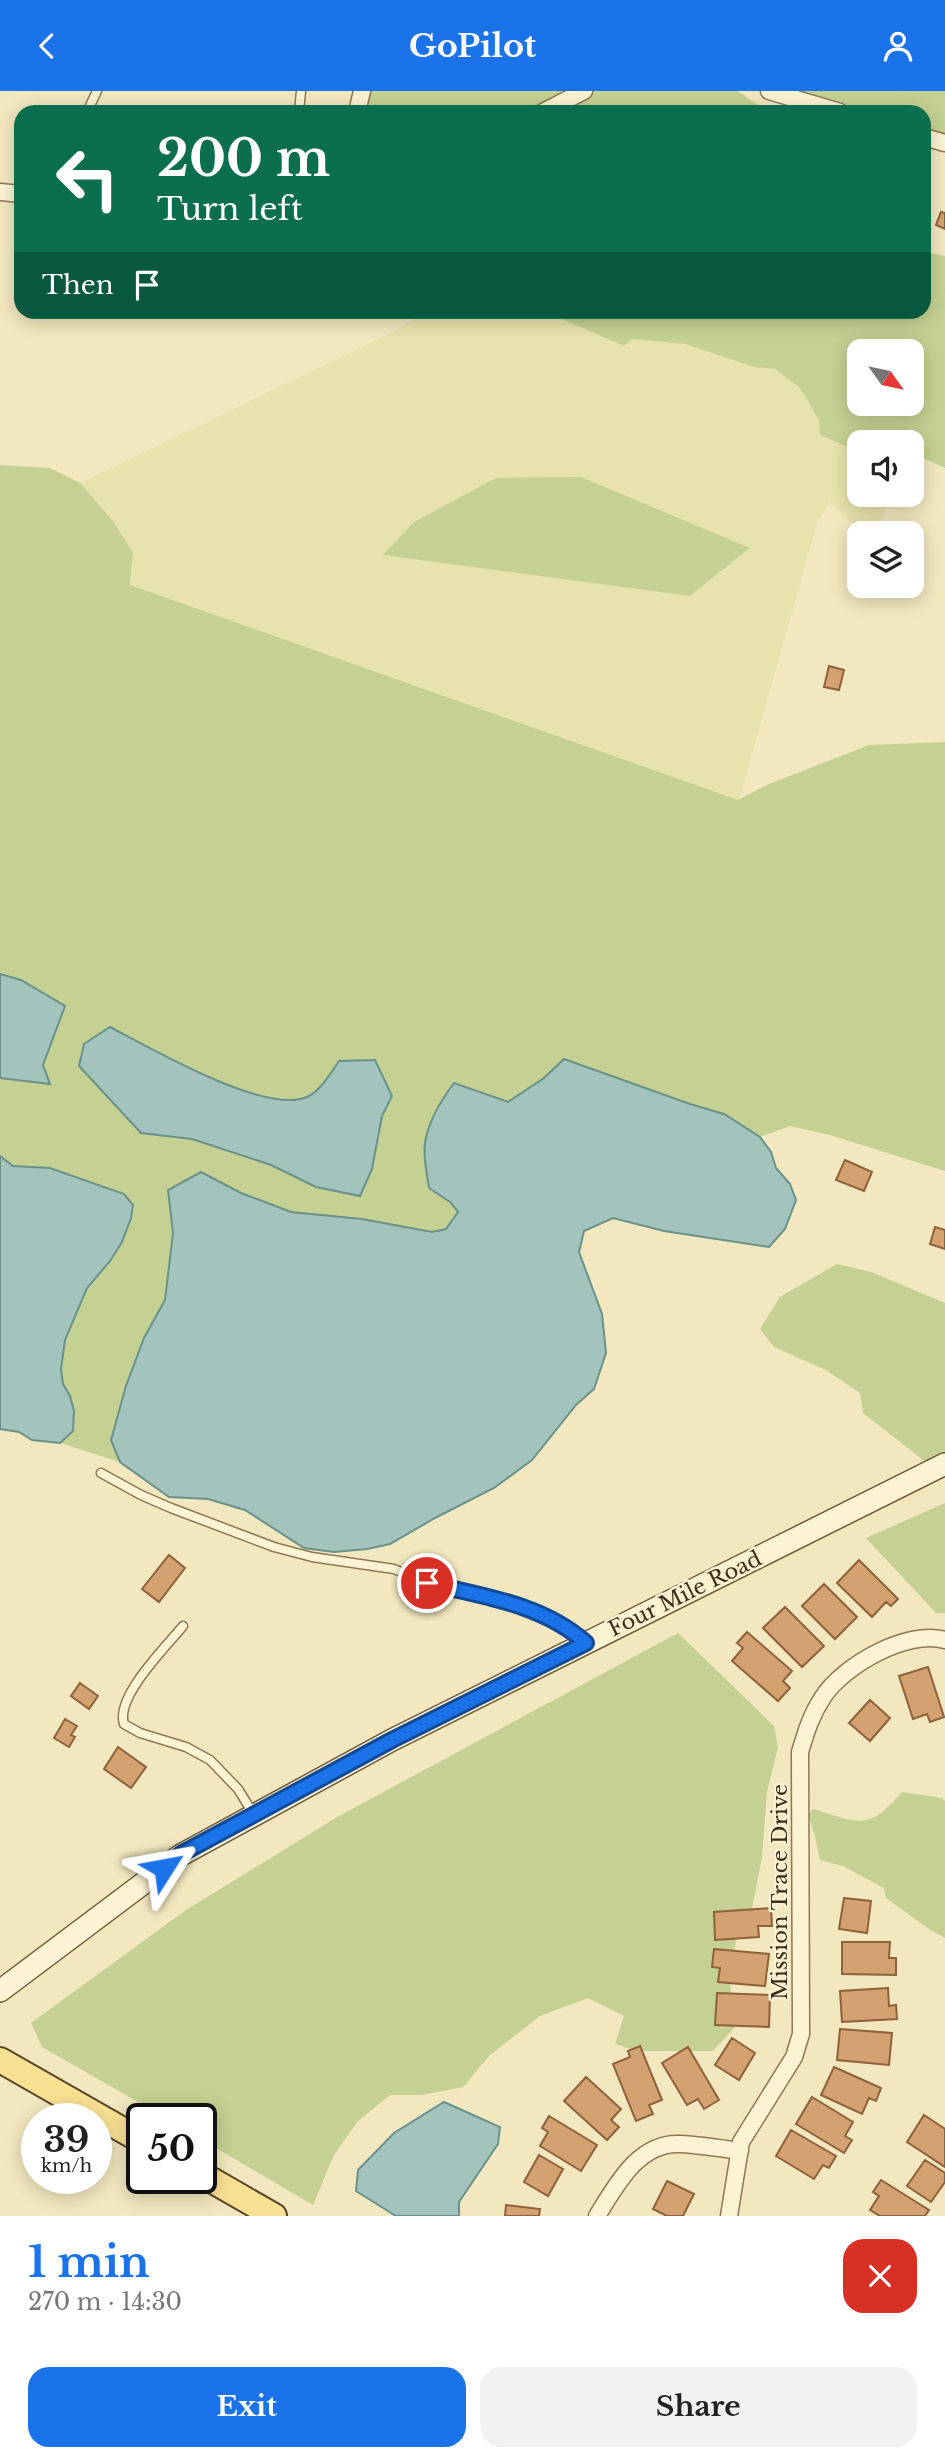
<!DOCTYPE html>
<html lang="en">
<head>
<meta charset="utf-8">
<style>
  :root { --surface:#fff; --page:#f2f2f2; --text:#222; --muted:#767676; --accent:#1a73e8 }
  body { margin:0; font-family:"Libre Baskerville",serif; background:var(--page); color:var(--text); height:100vh; display:flex; flex-direction:column; font-size:26px; white-space:nowrap }
  * { box-sizing:border-box; margin:0 }
  p { font-size:23px; color:var(--muted) }
  .icon { flex:none; width:38px; height:38px; fill:none; stroke:currentColor; stroke-width:2; stroke-linecap:round; stroke-linejoin:round }
  .map { position:relative; height:2125px; overflow:hidden }
  .panel { display:flex; flex-direction:column; background:var(--surface); flex:1 }
  .panel>* { flex:none }
  .hud { position:absolute; left:14px; top:14px; width:917px; height:214px; border-radius:21px; box-shadow:0 4px 18px #0003; background:#0b6e4f; color:#fff; overflow:hidden }
  .needle { width:46px; rotate:123deg }
  .tools { position:absolute; left:847px; top:248px; display:grid; gap:14px }
  .tools a { display:grid; place-items:center; width:77px; height:77px; border-radius:14px; background:var(--surface); box-shadow:0 4px 18px #0003; font-size:35px }
  .speed { position:absolute; left:21px; top:2012px; display:flex; gap:14px; font-size:35px; font-weight:700; text-align:center }
  .speed>* { display:grid; place-content:center; width:91px; height:91px; border-radius:50%; background:var(--surface); box-shadow:0 4px 18px #0003; line-height:1 }
  .speed small { font-size:18px; font-weight:400 }
  .speed .limit { border:4px solid #111; border-radius:10px; background:#fff; color:#111 }
  .pin { position:absolute; display:grid; place-items:center; width:60px; height:60px; color:#fff; margin:-30px; border:4px solid #fff; border-radius:50%; box-shadow:0 2px 7px #0007 }
  .me { position:absolute; width:77px; margin:-38px; rotate:56deg; stroke-linejoin:round; filter:drop-shadow(0 0 5px #0008) }
  .turn { display:flex; align-items:center; gap:24px; height:147px; padding:0 28px; font-size:32px }
  .turn .icon { width:91px; height:91px; stroke-width:2.5 }
  .turn b { display:block; font-size:49px; line-height:60px }
  .then { display:flex; align-items:center; height:66px; padding:0 28px; background:#0003; gap:14px; font-size:26px }
  .round { display:grid; place-items:center; flex:none; width:74px; height:74px; border-radius:21px; background:var(--page) }
  .headline { display:flex; align-items:center; justify-content:space-between; height:119px; padding:0 28px }
  h1 { font-size:42px; font-weight:700; line-height:52px; color:var(--accent) }
  .button { display:flex; gap:14px; margin-top:auto; padding:14px 28px }
  .button a { flex:1; height:80px; border-radius:21px; background:var(--accent); color:#fff; font-size:28px; font-weight:700; line-height:80px; text-align:center }
  .button a+a { background:var(--page); color:var(--text) }
  header { display:flex; justify-content:space-between; align-items:center; height:91px; padding:0 28px; background:var(--accent); color:#fff; font-size:32px; font-weight:700 }
  .map>svg:first-child { display:block }
  .farmland { fill:#e8e3ac; fill-rule:evenodd }
  .green { fill:#c5d192; fill-rule:evenodd }
  .water { fill:#a3c3bc; stroke:#69928b; stroke-width:2 }
  .building { fill:#d4a271; stroke:#8e6139; stroke-width:2 }
  .lines { fill:none; stroke-linecap:round; stroke-linejoin:round }
  .service-casing { stroke:#8d7756; stroke-width:11 }
  .minor-casing { stroke:#8d7756; stroke-width:19 }
  .secondary-casing { stroke:#6e5839; stroke-width:24 }
  .primary-casing { stroke:#5a442a; stroke-width:28 }
  .service { stroke:#fcf3d3; stroke-width:8 }
  .minor { stroke:#fcf3d3; stroke-width:16 }
  .secondary { stroke:#fcf3d3; stroke-width:21 }
  .primary { stroke:#f9e193; stroke-width:24 }
  .route-casing { stroke:#114b97; stroke-width:18 }
  .route { stroke:#1a73e8; stroke-width:12 }
  .labels { text-anchor:middle; stroke-width:5; stroke-linejoin:round; paint-order:stroke }
  .street-label { font-size:21px; fill:#3b2d1c; stroke:#f9f0d0 }
</style>
</head>
<body>
<header><svg class="icon" aria-label="back" viewBox="0 0 24 24"><path d="M15 5l-7 7 7 7"/></svg>GoPilot<svg class="icon" aria-label="person" viewBox="0 0 24 24"><circle cx="12" cy="8" r="4"/><path d="M4 21q1-7 8-7t8 7"/></svg></header>
<div class="map">
<svg width="945" height="2125" viewBox="0 0 945 2125">
  <rect width="100%" height="100%" fill="#f2e7bf"/>
  <path class="farmland" d="M546,220L623,255L632,248L685,253L754,276L775,278L799,296L809,310L819,329L820,344L859,361V404H890L877,443H864L829,411L817,432L739,710L130,494L133,461L112,429L80,392L389,243L427,221ZM581,386L750,458L690,505L384,464L414,431L458,408Z"/>
  <path class="green" d="M370,0H738L768,21H365Z
    M796,0H945V47L924,40V21H862Z
    M924,161L945,165V377L912,362V352H859V361L820,344L819,329L808,310L799,296L775,278L754,276L685,253L632,248L624,255L546,221L924,220ZM859,261H912V313H859Z
    M0,374L50,377L80,392L112,429L133,461L130,494L738,709L769,693L869,654L945,651V1080L830,1044L790,1035L760,1046L724,1023L690,1013L564,968L544,987L508,1011L454,992L429,1097L450,1111L458,1121L447,1138L432,1141L362,1128L291,1121L241,1102L201,1081L168,1099L173,1142L165,1209L144,1247L126,1295L111,1349L120,1371L60,1352L73,1340L74,1321L70,1305L63,1293L61,1278L65,1249L87,1197L110,1170L133,1114L124,1103L50,1077L13,1075L0,1065V987L49,993L43,974L65,915L21,889L0,883ZM110,936C150,957 265,1024 307,1006C320,1000 331,982 339,970L392,1005L382,1025L379,1045L316,1096L271,1074L192,1048L141,1042L79,975Z
    M581,386L750,457L690,505L383,464L414,431L496,387Z
    M837,1173L871,1181L945,1212V1363L927,1372L863,1322L860,1302L826,1279L774,1256L760,1238L780,1206Z
    M945,1412V1522H936L866,1447Z
    M678,1542L774,1635L778,1656L767,1701L762,1766L752,1817L737,1846L729,1882L735,1936L713,1960H636L615,1953L624,1925L588,1907L540,1925L490,1964L463,1996L422,2004H390L358,2030L334,2064L313,2114L201,2048V2028H168L42,1956L31,1932L186,1819L339,1725Z
    M902,1701L942,1707L945,1710V1847L929,1838L886,1807L884,1797L843,1775L820,1769L815,1745L808,1723L813,1718C859,1731 867,1742 902,1701Z"/>
  <path class="water" d="M0,883L21,889L65,915L43,974L50,993L0,987Z
    M110,936C150,957 265,1024 307,1006C320,1000 331,982 339,970L375,969L392,1005L382,1025L372,1078L360,1105L316,1096L271,1074L192,1048L141,1042L79,975L84,953Z
    M564,968L690,1013L724,1023L760,1046L771,1061L776,1077L790,1093L796,1109L785,1138L769,1156L664,1140L613,1127L584,1140L579,1161L602,1223L606,1262L594,1298L576,1314L532,1369L494,1397L435,1427L390,1453L367,1458L334,1461L304,1457L245,1419L208,1408L169,1406L120,1371L111,1349L126,1295L144,1247L165,1209L173,1142L168,1099L201,1081L241,1102L291,1121L362,1128L432,1141L446,1138L458,1121L450,1111L429,1097C427,1083 423,1067 425,1052C428,1031 442,1008 454,992L508,1011L544,987Z
    M0,1065L13,1075L50,1077L124,1103L133,1114L131,1127L122,1151L110,1170L87,1197L65,1249L61,1278L63,1293L70,1305L74,1320L73,1340L60,1352L32,1349L19,1341L0,1338Z
    M444,2011L500,2036L498,2053L459,2111V2125H396L356,2100L358,2079L394,2042Z"/>
  <path class="building" d="M941,121L945,122V138L936,134Z
    M829,575L844,579L839,599L824,596Z
    M845,1069L872,1081L864,1100L836,1089Z
    M935,1136L945,1139V1158L930,1153Z
    M169,1464L185,1477L159,1511L142,1498Z
    M859,1469L898,1508L891,1515L886,1511L872,1526L837,1492Z
    M824,1493L857,1526L835,1548L802,1515Z
    M785,1516L824,1555L802,1576L763,1537Z
    M747,1541L792,1580L783,1590L790,1597L778,1610L732,1570L743,1557L737,1552Z
    M928,1576L944,1626L930,1631L927,1623L913,1628L899,1585Z
    M80,1592L98,1605L89,1618L71,1605Z
    M870,1609L890,1627L870,1650L849,1632Z
    M65,1628L77,1635L71,1644L75,1646L69,1656L54,1647Z
    M118,1656L146,1676L131,1697L104,1678Z
    M844,1807L871,1810L867,1842L839,1838Z
    M771,1817L772,1835H758L759,1846L715,1849L714,1821Z
    M842,1851H890L889,1867H896V1884L842,1883Z
    M714,1858L769,1863L765,1895L718,1891L720,1877L712,1876Z
    M888,1897L889,1915L896,1914L897,1928L842,1931L840,1900Z
    M717,1902L770,1904L769,1936L715,1934Z
    M840,1938L892,1942L889,1974L837,1969Z
    M732,1947L755,1962L739,1989L715,1974Z
    M640,1955L662,2009L649,2014L653,2023L636,2030L613,1973L630,1966L628,1960Z
    M688,1956L719,2009L704,2018L698,2008L687,2014L662,1972Z
    M834,1976L881,1997L876,2010L869,2007L862,2023L821,2004Z
    M586,1986L621,2018L611,2029L619,2036L607,2049L564,2010Z
    M812,2006L853,2031L845,2045L852,2049L844,2062L796,2033Z
    M924,2024L945,2038V2076L907,2051Z
    M549,2025L597,2054L581,2080L540,2055L548,2041L542,2037Z
    M791,2039L836,2065L829,2077L823,2074L814,2088L776,2065Z
    M539,2064L563,2078L548,2105L524,2091Z
    M925,2069L945,2082V2091L931,2111L907,2095Z
    M881,2089L929,2119L925,2125H880L870,2119L879,2105L873,2101Z
    M667,2090L694,2103L683,2125H667L653,2118Z
    M506,2114L540,2118L539,2125H505Z"/>
  <g class="lines">
    <g class="service-casing">
      <path id="service" d="M87,21L97,0
        M299,21L301,0
        M101,1382L141,1404L171,1417L274,1456L312,1466L394,1478L427,1492L539,1521L570,1538L584,1550
        M183,1535C166,1556 115,1606 124,1633L140,1642L186,1656L210,1669L238,1698L254,1724"/>
    </g>
    <g class="minor-casing">
      <path id="minor" d="M769,0L840,21
        M357,21L362,0
        M543,21L584,0
        M924,46L945,52
        M0,101L21,103
        M597,2125C616,2095 638,2051 680,2053C700,2054 720,2057 740,2060
        M729,2125L741,2051L794,1966L801,1943L800,1661C806,1641 811,1624 823,1606C843,1575 907,1538 945,1549"/>
    </g>
    <g class="secondary-casing">
      <path id="secondary" d="M0,1900L181,1764L392,1649L945,1373"/>
    </g>
    <g class="primary-casing">
      <path id="primary" d="M0,1969L142,2050
        M201,2083L274,2125"/>
    </g>
    <use href="#service" class="service"/>
    <use href="#minor" class="minor"/>
    <use href="#secondary" class="secondary"/>
    <use href="#primary" class="primary"/>
  </g>
  <g class="lines">
    <g class="route-casing">
      <path id="route" d="M164,1777L181,1763L392,1649L586,1552C543,1513 482,1505 427,1492"/>
    </g>
    <use href="#route" class="route"/>
  </g>
  <g class="labels">
    <g class="street-label">
      <text transform="translate(685 1503) rotate(-26)" y="7">Four Mile Road</text>
      <text transform="translate(780 1801) rotate(-90)" y="7">Mission Trace Drive</text>
    </g>
  </g>
</svg>
<div class="tools">
<a><svg class="needle" viewBox="-14 -14 28 28"><path d="M0-13l5 13h-10z" fill="#e53935"/><path d="M0 13l5-13h-10z" fill="#767676"/></svg></a>
<a><svg class="icon" aria-label="sound" viewBox="0 0 24 24"><path d="M4 9h4l5-4v14l-5-4H4zM17 9q2 3 0 6"/></svg></a>
<a><svg class="icon" aria-label="layers" viewBox="0 0 24 24"><path d="M12 4l9 5-9 5-9-5zM3 14l9 5 9-5"/></svg></a>
</div>
<div class="speed"><div>39<small>km/h</small></div><div class="limit">50</div></div>
<div class="pin" style="left:427px;top:1492px;background:#d93025"><svg class="icon" aria-label="arrive" viewBox="0 0 24 24"><path d="M6 21V4h12l-3 4 3 4H6"/></svg></div>
<svg class="me" style="left:164px;top:1777px" viewBox="-20 -20 40 40"><path d="M0-17L14 15 0 8-14 15z" fill="#1a73e8" stroke="#fff" stroke-width="4"/></svg>
<div class="hud">
<div class="turn"><svg class="icon" aria-label="left" viewBox="0 0 24 24"><path d="M17 20v-9H6M10 6l-5 5 5 5"/></svg><div><b>200 m</b>Turn left</div></div>
<div class="then">Then<svg class="icon" aria-label="arrive" viewBox="0 0 24 24"><path d="M6 21V4h12l-3 4 3 4H6"/></svg></div>
</div>
</div>
<section class="panel">
<div class="headline"><div><h1>1 min</h1><p>270 m · 14:30</p></div><a class="round" style="background:#d93025;color:#fff"><svg class="icon" aria-label="close" viewBox="0 0 24 24"><path d="M6 6l12 12M18 6L6 18"/></svg></a></div>
<div class="button"><a>Exit</a><a>Share</a></div>
</section>
</body>
</html>
